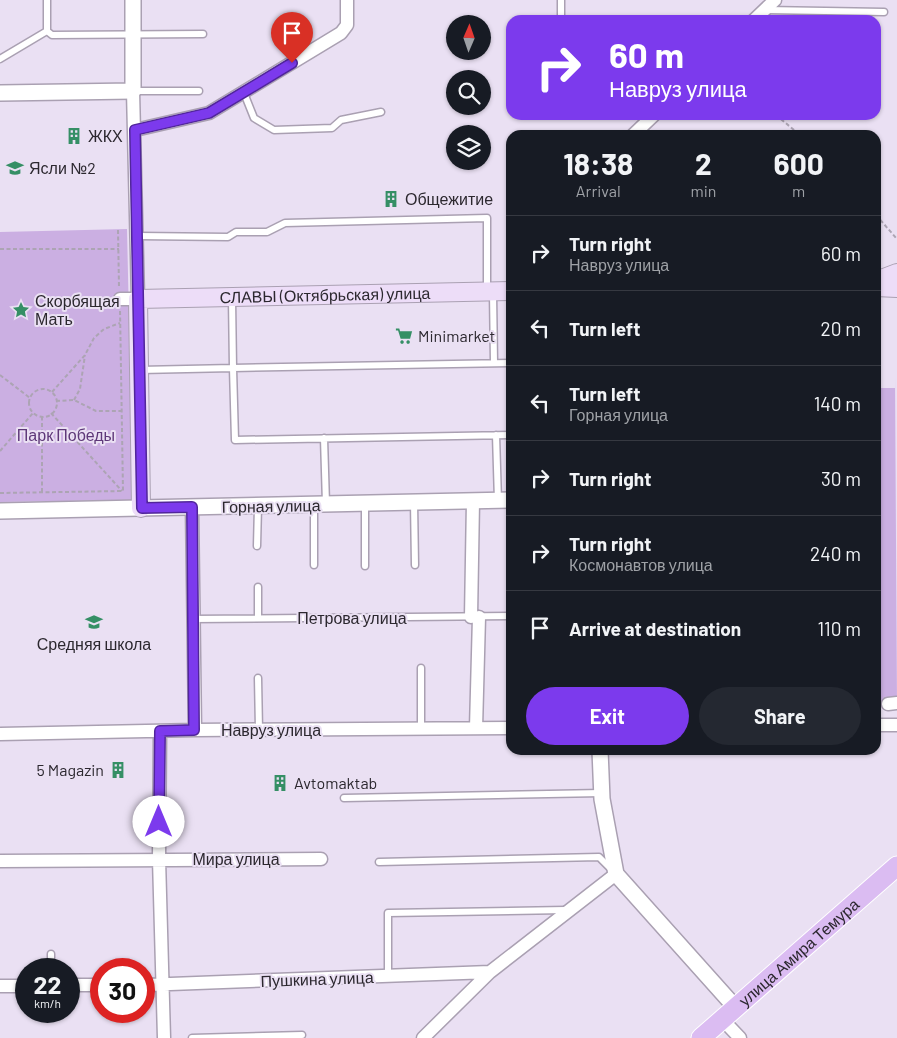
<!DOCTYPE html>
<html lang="en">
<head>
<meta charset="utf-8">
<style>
  :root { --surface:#171b24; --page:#242831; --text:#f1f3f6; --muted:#9ea1a6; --line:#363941; --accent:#7c3aed }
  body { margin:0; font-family:Barlow,sans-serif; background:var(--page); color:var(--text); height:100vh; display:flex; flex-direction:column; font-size:19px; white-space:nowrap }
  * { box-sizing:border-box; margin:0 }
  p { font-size:16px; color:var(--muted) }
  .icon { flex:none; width:28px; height:28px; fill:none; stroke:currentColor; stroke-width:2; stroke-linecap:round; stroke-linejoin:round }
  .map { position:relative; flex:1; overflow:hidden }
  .panel { position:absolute; left:506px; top:130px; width:375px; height:625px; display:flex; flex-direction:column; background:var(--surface); border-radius:15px; box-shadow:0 1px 4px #0004 }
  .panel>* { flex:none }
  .top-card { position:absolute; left:506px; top:15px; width:375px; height:105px; border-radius:15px; box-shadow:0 1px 4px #0004; background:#7c3aed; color:#fff; overflow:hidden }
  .needle { width:32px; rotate:2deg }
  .tools { position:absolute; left:446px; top:15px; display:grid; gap:10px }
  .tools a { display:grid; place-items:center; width:45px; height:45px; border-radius:50%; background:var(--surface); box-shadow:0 1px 4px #0004; font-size:25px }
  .speed { position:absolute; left:15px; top:958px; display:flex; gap:10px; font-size:25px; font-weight:700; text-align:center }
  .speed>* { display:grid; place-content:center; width:65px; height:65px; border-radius:50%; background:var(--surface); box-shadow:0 1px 4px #0004; line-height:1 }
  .speed small { font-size:12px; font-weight:400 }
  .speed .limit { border:8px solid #d22; background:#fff; color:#111 }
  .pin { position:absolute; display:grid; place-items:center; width:42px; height:42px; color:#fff; margin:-51px -21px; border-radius:50% 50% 50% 0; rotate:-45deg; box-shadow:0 0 5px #0007 }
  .pin .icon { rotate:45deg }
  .me { position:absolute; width:55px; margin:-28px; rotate:0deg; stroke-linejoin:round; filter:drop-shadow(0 0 4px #0008) }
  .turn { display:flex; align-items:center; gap:18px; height:105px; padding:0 20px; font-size:22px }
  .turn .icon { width:65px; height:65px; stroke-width:2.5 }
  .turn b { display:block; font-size:35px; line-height:42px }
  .eta { display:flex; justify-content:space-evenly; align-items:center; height:85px; text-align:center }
  .eta b { font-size:30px; font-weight:700; line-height:35px }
  .cta { display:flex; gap:10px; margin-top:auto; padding:10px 20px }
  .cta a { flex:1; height:58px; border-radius:30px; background:var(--accent); color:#fff; font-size:20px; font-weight:700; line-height:58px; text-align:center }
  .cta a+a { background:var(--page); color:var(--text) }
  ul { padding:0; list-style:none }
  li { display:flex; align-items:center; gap:15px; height:75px; padding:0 20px; border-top:1px solid var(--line) }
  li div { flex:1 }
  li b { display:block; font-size:19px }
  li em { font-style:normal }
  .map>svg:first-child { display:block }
  .green { fill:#cbafe2 }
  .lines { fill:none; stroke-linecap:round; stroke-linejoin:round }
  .service-casing { stroke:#aaa0b2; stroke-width:9 }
  .minor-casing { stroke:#aaa0b2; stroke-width:15 }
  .tertiary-casing { stroke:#aaa0b2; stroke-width:18 }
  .secondary-casing { stroke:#aaa0b2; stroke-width:20 }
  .primary-casing { stroke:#fff; stroke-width:21 }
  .path { stroke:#aca4b3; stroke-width:2; stroke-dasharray:4 2.5; stroke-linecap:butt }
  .service { stroke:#fff; stroke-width:6 }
  .minor { stroke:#fff; stroke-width:12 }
  .tertiary { stroke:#fff; stroke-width:15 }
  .secondary { stroke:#edddf8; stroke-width:18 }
  .primary { stroke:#dbbcf2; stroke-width:19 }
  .route-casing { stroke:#51269a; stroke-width:12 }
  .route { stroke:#7c3aed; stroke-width:9 }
  .labels { text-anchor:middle; stroke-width:4; stroke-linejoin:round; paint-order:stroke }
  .poi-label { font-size:16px; fill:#2c282f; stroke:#eae0f3; text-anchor:start }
  .street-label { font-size:16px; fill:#2c282f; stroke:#eae0f3 }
  .park-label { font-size:16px; fill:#5e3879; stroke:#eae0f3 }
</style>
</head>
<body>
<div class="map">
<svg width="897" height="1038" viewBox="0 0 897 1038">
  <rect width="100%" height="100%" fill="#eae0f3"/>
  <path class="green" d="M127,229L133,500L0,502V232Z
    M895,376L897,706L876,707V388H895Z"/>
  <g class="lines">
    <g class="service-casing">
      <path id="service" d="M47,0V31L52,35L203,34
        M561,0V20
        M766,10L884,12
        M0,59L47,31
        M133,91H199
        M244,93L254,118L274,130L332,128L341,120L381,112
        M138,236L228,237L236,232H267L285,223L487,218V290
        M493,293L494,363
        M232,299L233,368L511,363
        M140,370L233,368L235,440L511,435
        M496,435L498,501
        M324,438L326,504
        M414,502L415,565
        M314,505V565
        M257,546L258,506
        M365,566V504
        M258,587V618
        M193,619L511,616
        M258,678L259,730
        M421,729V668
        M344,798L602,793
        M379,862L599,857L612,870
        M51,954V969
        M388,976V913L566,910
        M192,1038L302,1035"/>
    </g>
    <g class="minor-casing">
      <path id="minor" d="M754,20L775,0
        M135,130L209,113L341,33L347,25V0
        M633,135L654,115
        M120,299H138L133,91
        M192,507L195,730
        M471,617L473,501
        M888,704L897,703
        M876,725H897
        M476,728L479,617
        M160,731L159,859L164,1038
        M0,734L195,730L511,728
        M0,861L321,859
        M69,985H101
        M144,985L490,972
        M0,986H26
        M722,1019L740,1038
        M423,1038L490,972L616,874"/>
    </g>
    <g class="tertiary-casing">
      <path id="tertiary" d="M0,93L133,91V0
        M0,511L511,500
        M600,750L602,799L616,874L735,1007"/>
    </g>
    <g class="secondary-casing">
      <g id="secondary">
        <path d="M876,281L897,273"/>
        <path d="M876,287L897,288"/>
        <path id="s1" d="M141,508L138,299L511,291"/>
      </g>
    </g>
    <g class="primary-casing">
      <g id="primary">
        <path id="s2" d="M701,1038L897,866"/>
      </g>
    </g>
    <path class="path" d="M776,115L800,135
      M876,215L897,239
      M118,230L119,287
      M0,249H119
      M0,375L30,398
      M29 403a14 14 0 1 1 28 0a14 14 0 1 1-28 0Z
      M52,392L85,355L94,338L104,329L120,323
      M74,400L80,389L85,355
      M56,401L74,400L96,411H122
      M51,413L122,491
      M0,451L33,413
      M42,492V416
      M0,493L123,491L120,309"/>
    <use href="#service" class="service"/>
    <use href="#minor" class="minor"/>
    <use href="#tertiary" class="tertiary"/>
    <use href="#secondary" class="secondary"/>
    <use href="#primary" class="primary"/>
  </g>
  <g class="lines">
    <g class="route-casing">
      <path id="route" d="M159,822L160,731L194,730L192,507L142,508L135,130L209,113L292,63"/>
    </g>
    <use href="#route" class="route"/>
  </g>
  <defs>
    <g id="building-bare" transform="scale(1.35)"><path d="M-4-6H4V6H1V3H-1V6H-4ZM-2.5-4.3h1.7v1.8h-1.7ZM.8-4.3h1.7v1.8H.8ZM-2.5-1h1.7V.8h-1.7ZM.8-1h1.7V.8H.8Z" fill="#358f65" stroke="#eae0f3" stroke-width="2.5" paint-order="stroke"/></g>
    <g id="school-bare" transform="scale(1.35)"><path d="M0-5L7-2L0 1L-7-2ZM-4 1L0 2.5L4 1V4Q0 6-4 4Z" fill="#358f65" stroke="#eae0f3" stroke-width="2.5" paint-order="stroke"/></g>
    <g id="sight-bare" transform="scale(1.35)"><path d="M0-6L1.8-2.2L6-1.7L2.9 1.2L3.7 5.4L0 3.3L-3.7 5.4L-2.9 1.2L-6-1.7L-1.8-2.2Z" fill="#358f65" stroke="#eae0f3" stroke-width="2.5" paint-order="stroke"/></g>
    <g id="supermarket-bare" transform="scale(1.35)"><path d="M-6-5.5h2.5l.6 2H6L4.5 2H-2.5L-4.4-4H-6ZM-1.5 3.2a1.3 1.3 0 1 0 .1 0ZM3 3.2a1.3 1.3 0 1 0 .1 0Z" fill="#358f65" stroke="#eae0f3" stroke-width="2.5" paint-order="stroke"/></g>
  </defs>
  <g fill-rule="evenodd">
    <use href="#building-bare" x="74" y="136"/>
    <use href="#school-bare" x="15" y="168"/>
    <use href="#building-bare" x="391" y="199"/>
    <use href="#sight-bare" x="21" y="310"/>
    <use href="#supermarket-bare" x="404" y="336"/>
    <use href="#school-bare" x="94" y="622"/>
    <use href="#building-bare" x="118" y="770"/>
    <use href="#building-bare" x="280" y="783"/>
  </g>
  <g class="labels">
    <g class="poi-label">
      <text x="88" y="142">ЖКХ</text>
      <text x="29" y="174">Ясли №2</text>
      <text x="405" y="205">Общежитие</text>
      <text x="35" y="307">Скорбящая<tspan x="35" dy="18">Мать</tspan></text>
      <text x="418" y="342">Minimarket</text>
      <text x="94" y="650" text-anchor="middle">Средняя школа</text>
      <text x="104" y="776" text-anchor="end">5 Magazin</text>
      <text x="294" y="789">Avtomaktab</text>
    </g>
    <g class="street-label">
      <text dy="6" stroke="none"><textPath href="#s1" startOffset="396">СЛАВЫ (Октябрьская) улица</textPath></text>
      <text transform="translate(271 506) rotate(-1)" y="6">Горная улица</text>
      <text x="352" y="624">Петрова улица</text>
      <text x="271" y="736">Навруз улица</text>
      <text x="236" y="865">Мира улица</text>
      <text dy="6" stroke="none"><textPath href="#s2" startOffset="130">улица Амира Темура</textPath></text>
      <text transform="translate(317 979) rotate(-2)" y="6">Пушкина улица</text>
    </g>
    <g class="park-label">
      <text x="66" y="441">Парк Победы</text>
    </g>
  </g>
</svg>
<div class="tools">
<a><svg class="needle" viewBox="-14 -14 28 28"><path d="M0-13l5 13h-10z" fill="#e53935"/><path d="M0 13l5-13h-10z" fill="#9ea1a6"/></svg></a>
<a><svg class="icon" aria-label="search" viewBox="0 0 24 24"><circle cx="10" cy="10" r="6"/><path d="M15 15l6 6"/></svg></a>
<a><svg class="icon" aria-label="layers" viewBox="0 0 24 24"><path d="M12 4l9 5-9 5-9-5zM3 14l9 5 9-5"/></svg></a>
</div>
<div class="speed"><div>22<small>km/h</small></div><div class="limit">30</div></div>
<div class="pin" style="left:292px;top:63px;background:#d93025"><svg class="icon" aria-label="arrive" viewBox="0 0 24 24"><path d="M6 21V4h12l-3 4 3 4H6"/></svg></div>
<svg class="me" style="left:159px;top:822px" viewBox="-20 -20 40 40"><circle r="19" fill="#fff"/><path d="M0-13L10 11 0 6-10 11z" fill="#7c3aed"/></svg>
<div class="top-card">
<div class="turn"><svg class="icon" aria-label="right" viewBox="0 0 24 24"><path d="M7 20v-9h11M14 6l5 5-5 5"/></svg><div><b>60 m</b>Навруз улица</div></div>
</div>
<section class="panel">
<div class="eta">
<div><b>18:38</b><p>Arrival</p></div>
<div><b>2</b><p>min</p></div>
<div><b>600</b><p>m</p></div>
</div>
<ul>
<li><svg class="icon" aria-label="right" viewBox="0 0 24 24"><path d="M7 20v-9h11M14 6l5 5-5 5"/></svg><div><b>Turn right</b><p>Навруз улица</p></div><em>60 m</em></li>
<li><svg class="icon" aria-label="left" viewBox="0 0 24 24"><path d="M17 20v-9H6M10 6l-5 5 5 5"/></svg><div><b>Turn left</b></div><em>20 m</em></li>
<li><svg class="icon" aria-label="left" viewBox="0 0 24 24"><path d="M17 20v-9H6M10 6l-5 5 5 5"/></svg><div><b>Turn left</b><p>Горная улица</p></div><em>140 m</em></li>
<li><svg class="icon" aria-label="right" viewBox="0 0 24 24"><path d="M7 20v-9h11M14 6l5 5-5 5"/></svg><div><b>Turn right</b></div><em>30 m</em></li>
<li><svg class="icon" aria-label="right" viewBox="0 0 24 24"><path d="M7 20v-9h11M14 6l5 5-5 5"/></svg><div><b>Turn right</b><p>Космонавтов улица</p></div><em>240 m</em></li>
<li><svg class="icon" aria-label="arrive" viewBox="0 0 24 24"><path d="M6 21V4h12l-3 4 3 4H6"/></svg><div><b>Arrive at destination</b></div><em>110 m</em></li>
</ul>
<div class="cta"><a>Exit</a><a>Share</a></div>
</section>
</div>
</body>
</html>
